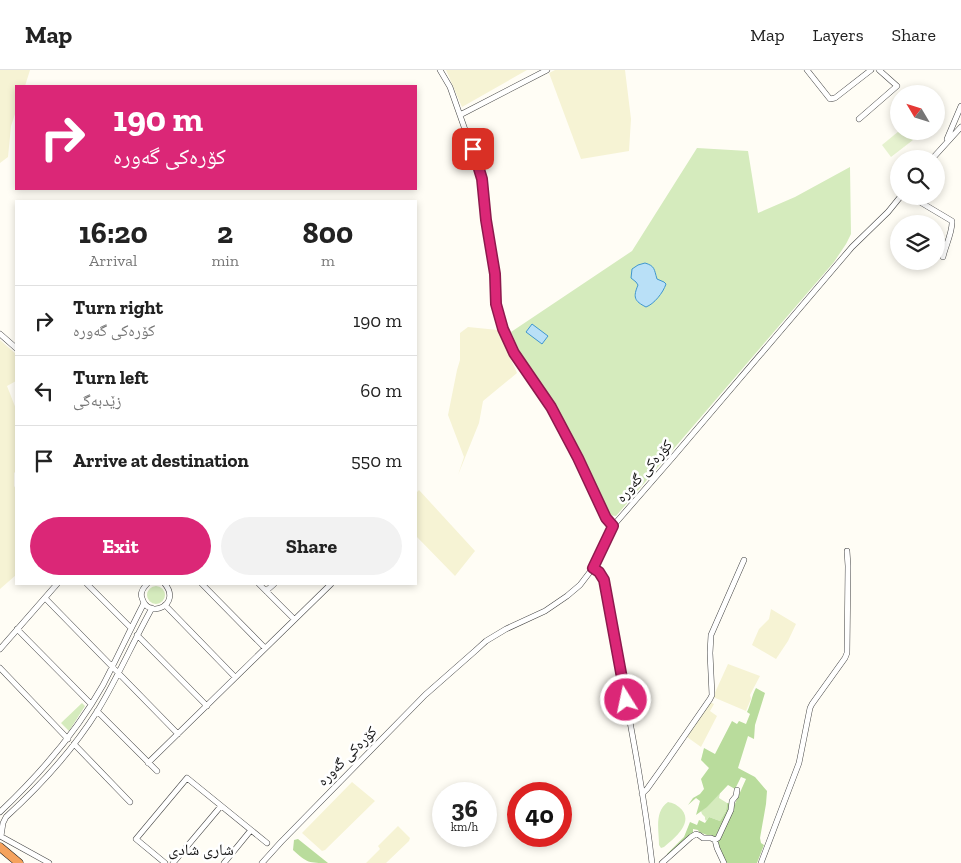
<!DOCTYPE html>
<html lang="en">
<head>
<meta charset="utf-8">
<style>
  :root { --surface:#fff; --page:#f2f2f2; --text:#222; --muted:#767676; --line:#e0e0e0; --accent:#db2777 }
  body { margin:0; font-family:"Zilla Slab","Noto Naskh Arabic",serif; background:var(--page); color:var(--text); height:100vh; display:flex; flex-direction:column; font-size:19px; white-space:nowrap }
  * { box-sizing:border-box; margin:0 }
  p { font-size:16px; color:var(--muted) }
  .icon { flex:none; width:28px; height:28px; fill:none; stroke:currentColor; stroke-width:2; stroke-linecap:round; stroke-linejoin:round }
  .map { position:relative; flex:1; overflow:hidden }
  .panel { position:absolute; left:15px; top:130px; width:402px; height:385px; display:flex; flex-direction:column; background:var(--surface); border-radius:0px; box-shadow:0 2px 8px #0003 }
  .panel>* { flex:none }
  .hud { position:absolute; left:15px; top:15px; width:402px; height:105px; border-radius:0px; box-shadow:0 2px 8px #0003; background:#db2777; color:#fff; overflow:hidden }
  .needle { width:32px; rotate:308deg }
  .tools { position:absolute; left:890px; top:15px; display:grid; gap:10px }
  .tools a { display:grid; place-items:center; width:55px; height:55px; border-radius:50%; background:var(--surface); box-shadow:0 2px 8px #0003; font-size:25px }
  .speed { position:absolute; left:432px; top:712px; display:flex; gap:10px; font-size:25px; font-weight:700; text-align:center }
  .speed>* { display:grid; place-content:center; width:65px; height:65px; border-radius:50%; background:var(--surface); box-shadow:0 2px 8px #0003; line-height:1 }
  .speed small { font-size:12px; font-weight:400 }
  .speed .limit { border:8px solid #d22; background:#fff; color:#111 }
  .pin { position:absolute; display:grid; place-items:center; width:42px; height:42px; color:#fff; margin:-21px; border-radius:10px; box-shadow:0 2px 8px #0006 }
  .me { position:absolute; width:55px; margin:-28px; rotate:350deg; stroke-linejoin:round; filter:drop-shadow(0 0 4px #0008) }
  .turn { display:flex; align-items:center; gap:18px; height:105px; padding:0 15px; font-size:22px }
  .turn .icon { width:65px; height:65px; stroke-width:2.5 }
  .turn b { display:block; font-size:35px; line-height:42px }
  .eta { display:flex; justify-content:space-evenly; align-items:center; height:85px; text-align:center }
  .eta b { font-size:30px; font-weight:700; line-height:35px }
  .action { display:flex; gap:10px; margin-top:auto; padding:10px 15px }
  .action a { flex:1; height:58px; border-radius:30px; background:var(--accent); color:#fff; font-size:20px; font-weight:700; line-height:58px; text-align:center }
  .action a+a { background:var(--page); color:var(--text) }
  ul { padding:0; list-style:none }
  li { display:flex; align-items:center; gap:15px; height:70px; padding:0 15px; border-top:1px solid var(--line) }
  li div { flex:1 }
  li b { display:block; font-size:19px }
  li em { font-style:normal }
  header { display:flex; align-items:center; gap:30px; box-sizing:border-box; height:70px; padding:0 25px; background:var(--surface); border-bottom:1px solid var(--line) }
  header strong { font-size:24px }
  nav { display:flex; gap:28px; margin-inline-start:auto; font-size:18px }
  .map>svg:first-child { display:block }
  .farmland { fill:#f6f3d4 }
  .green { fill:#d5ebbd }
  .forest { fill:#b9dc9c }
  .pitch { fill:#e6f2cf }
  .water { fill:#b9e0f7; stroke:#3f96cf }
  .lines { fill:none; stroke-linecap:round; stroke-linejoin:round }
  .minor-casing { stroke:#444; stroke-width:6 }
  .highway-casing { stroke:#222; stroke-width:9 }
  .minor { stroke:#fff; stroke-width:5 }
  .highway { stroke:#f5a25d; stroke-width:8 }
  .route-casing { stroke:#8e194d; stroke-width:12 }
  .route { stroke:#db2777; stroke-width:9 }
  .labels { text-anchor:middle; stroke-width:5; stroke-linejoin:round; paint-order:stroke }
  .street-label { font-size:15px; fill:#111; stroke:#fff }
  .neighbourhood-label { font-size:16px; fill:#111; stroke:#fff }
</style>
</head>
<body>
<header>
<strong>Map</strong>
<nav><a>Map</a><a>Layers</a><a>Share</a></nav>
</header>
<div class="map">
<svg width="961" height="793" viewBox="0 0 961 793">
  <rect width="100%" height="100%" fill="#fffdf5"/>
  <path class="farmland" d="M0,0H30L25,16H16V41L11,56L8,87L0,93Z
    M446,0H527L462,37Z
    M555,0H625L631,49L629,81L581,89L549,3Z
    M468,257L498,260L517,303L483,331L479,353L458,405L464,387L448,345L457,300L460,290V263Z
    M0,270L16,284V311L7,316L16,339V401L14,403V416L16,419V505L0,519Z
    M419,420L475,481L455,506L416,466V423Z
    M771,539L796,554L788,571L776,589L752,575L759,559L769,549Z
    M728,594L760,606L750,625L751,629L746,641L713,627Z
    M710,632L714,634L710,641L717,646L701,677L687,667Z
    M352,712L375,731L325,780L322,781L302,763Z
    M398,756L410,768L409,771L386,793H366L380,779L378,776Z"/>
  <path class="green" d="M697,78L748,81L758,143L795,127L850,97L851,164L846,174L834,192L797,235L616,446L609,445L582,383L556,338L525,293L511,262L632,181Z
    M147 525a9 9 0 1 1 18 0a9 9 0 1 1-18 0Z
    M82,633L85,636L69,661L61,653Z
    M720,723L719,728L727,733L726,741L720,751L709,747L706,751L705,749V747L702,744L701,741Z
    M668,732C673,733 675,734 679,737C696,751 675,768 664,777L661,778L659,775C659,760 654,742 668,732Z"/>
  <path class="forest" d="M756,618L765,623L755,655L754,669L748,666L738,698L755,707L767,721L766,734L760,768L761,773L764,775L757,793H727L717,774L746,709L741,707L735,719L728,715L707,737L696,745L700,731L696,728L688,735L693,728L700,724L704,719L701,709L709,698L701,690L704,678L715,684L732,651L737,654L739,651L746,654L750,644L747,642C751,634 752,625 756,618Z
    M727,733L732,734L715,768L699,762L698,760L693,759V764L684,770L668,786L667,784L684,767L690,752L697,755L699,750L705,753L709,747L720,751L726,741Z
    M298,769L328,793C309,793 307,793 293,780L294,770Z"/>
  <path class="pitch" d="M899,61H906L913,70L891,87L882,75Z"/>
  <path class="water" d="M645,193C655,196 654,199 657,209L664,212L666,214C663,223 654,234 646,237C634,231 633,227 638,215L636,212L631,208L632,199L638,195Z
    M532,254L548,266L542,274L526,262Z"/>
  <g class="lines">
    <g class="minor-casing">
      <path id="minor" d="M440,0L450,17L480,102L494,198L496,234L503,259L514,283L551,337L578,388L606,448L613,456
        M807,0L830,29L835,28L871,0
        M460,45L547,0
        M859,49L897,16L879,0
        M947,69L961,36
        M932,89L961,57
        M910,126L952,151C953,161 945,177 943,187
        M0,264L16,278
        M593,498L599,502L604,510C620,604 641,698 652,793
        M87,514L131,558
        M147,514C143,518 140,523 142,528C148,550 182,535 165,514
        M202,514L265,578
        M259,514L294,549
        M266,521L274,514
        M45,528L178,664
        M165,535L235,607
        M17,559L91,634
        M137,565L207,636
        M0,579L57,514
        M0,598L68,669
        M97,641L157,701
        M74,674L130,732
        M148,693L331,514
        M642,724L647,719L667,691L710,629L712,625L710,583L711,565L744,490
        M0,742C40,704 76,663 103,615C117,588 130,560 144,533
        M0,766L49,793
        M1,766L3,753L6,747C41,715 73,680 98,640C118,607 133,572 152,538
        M715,770L717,778L724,793
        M165,793L136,769L187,708L267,773
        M173,793L221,736
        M224,793L251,760
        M262,793L281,772L425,625L475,581L486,571L506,559L545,541L567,526L580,515L593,498L613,456L673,387L852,177L888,142L901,126
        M662,793L691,767L696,764L699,765L703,768H711L715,770L718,768L731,740L732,731L736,726L737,720
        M761,793L799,693L810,638L812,634L845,588L847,583L848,496L847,481"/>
    </g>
    <g class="highway-casing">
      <path id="highway" d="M0,777L19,793"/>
    </g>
    <use href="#minor" class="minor"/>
    <use href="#highway" class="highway"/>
  </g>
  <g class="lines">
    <g class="route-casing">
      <path id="route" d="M473,79L482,109L486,150L495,204L496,234L503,259L514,283L551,337L578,388L606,448L613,456L593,498L599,502L604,510L626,630"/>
    </g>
    <use href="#route" class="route"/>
  </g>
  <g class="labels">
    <g class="street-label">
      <text transform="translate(644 401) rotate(-49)" y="5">کۆرەکی گەورە</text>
      <text transform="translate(347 686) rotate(-45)" y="5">کۆرەکی گەورە</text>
    </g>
    <g class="neighbourhood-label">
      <text x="201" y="785">شاری شادی</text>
    </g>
  </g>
</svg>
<div class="tools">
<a><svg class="needle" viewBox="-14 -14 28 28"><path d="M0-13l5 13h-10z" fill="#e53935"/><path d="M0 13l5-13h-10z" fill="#767676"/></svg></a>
<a><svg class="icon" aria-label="search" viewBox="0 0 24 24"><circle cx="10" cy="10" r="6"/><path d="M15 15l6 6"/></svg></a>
<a><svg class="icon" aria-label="layers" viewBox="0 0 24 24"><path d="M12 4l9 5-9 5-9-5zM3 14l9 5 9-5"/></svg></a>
</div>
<div class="speed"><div>36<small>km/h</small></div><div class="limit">40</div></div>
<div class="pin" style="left:473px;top:79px;background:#d93025"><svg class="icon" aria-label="arrive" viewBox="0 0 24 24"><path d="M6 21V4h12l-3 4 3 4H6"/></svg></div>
<svg class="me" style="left:626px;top:630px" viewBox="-20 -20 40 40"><circle r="17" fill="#db2777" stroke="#fff" stroke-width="3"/><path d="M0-11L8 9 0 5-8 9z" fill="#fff"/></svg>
<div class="hud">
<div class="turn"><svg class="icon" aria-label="right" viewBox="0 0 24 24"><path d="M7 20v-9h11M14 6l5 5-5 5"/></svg><div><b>190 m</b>کۆرەکی گەورە</div></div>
</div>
<section class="panel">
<div class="eta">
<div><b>16:20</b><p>Arrival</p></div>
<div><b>2</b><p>min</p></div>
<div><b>800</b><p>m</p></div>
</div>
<ul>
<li><svg class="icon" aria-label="right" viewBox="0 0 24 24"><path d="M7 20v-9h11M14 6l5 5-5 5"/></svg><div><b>Turn right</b><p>کۆرەکی گەورە</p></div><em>190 m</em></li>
<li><svg class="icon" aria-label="left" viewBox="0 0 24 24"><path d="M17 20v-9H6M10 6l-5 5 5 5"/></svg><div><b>Turn left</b><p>زێدبەگی</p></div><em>60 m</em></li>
<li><svg class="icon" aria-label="arrive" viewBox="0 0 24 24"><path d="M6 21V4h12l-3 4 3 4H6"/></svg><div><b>Arrive at destination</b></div><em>550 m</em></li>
</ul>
<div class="action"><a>Exit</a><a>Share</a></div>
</section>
</div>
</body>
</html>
